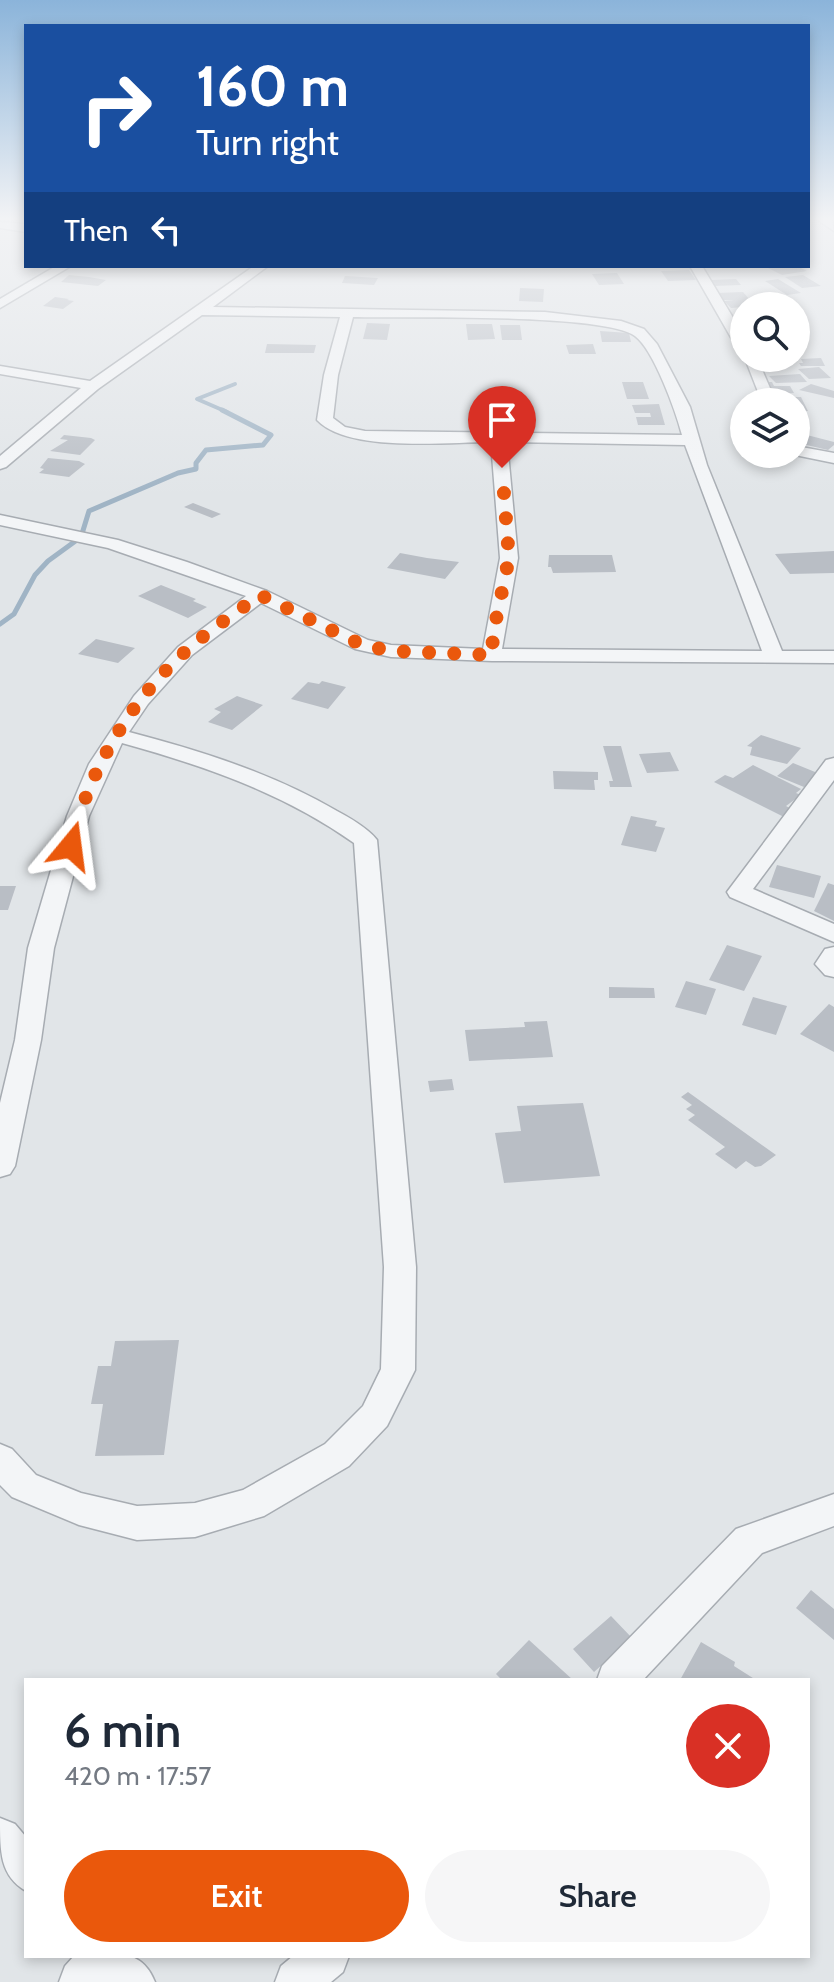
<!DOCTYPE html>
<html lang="en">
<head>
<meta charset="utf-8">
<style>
  :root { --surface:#fff; --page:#f6f6f7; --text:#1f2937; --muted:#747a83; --accent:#ea580c }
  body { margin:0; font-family:Cabin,sans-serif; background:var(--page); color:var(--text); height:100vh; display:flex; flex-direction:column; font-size:30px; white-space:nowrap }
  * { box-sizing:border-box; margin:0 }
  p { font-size:26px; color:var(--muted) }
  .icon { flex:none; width:44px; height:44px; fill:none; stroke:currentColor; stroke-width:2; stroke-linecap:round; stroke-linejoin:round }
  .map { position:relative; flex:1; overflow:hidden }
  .drawer { position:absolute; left:24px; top:1678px; width:786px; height:280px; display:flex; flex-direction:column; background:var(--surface); border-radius:0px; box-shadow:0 4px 12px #0003 }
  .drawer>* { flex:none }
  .hud { position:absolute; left:24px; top:24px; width:786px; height:244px; border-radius:0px; box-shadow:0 4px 12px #0003; background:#1a4fa0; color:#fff; overflow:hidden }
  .controls { position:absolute; left:730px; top:292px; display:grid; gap:16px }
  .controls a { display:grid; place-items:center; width:80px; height:80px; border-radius:50%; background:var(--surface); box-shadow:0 4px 12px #0003; font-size:40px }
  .pin { position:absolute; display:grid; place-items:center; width:68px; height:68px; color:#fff; margin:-82px -34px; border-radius:50% 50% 50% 0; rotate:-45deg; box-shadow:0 0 8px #0007 }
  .pin .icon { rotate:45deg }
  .me { position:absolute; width:88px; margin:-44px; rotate:16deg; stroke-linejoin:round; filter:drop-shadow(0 0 6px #0008) }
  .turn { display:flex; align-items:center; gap:28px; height:168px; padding:0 40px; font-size:36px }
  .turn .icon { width:104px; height:104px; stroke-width:2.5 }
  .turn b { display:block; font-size:56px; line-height:68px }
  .then { display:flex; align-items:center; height:76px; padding:0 40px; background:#0003; gap:16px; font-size:30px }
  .round { display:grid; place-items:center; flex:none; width:84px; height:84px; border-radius:42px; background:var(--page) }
  .summary { display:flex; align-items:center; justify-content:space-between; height:136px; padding:0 40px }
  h1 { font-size:48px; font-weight:600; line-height:60px }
  .action { display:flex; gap:16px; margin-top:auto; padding:16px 40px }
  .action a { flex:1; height:92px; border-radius:48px; background:var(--accent); color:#fff; font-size:32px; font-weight:600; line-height:92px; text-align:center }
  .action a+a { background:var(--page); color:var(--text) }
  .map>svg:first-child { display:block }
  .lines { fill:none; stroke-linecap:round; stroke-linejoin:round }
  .stream-far1 { stroke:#a0b4c5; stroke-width:4 }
  .stream { stroke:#a0b4c5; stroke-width:5 }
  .building { fill:#b9bec5 }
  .minor-casing { stroke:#a7acb2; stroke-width:3 }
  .minor { fill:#f3f5f7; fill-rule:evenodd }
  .route { stroke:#ea580c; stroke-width:14; stroke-dasharray:0 25.2 }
</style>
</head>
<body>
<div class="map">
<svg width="834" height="1982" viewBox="0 0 834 1982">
  <rect width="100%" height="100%" fill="#e1e5e8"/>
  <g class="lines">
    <path class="stream-far1" d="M227,412L197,399L235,384"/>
    <path class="stream" d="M0,624L14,614L35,575L48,561L81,537L89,511L178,473L196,469V463L206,450L263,445L271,435L222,410"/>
  </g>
  <path class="building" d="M780,266H797L807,271L782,275L768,268Z
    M689,270L696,280L668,281L661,271Z
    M617,273L624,284L599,285L592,274Z
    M69,275L89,277L106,280L98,286L61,282Z
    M803,275L821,286L802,288L785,277Z
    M345,276L378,278L374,285L342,283Z
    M736,279L741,285L714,286L709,280Z
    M778,279L801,293L787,295L765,281Z
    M520,288L544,289L543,302L519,301Z
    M743,292L755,306L731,308L724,301L734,300H723L717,293Z
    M55,297L69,299L67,300L74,301L63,309L43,306Z
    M367,323L390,324L387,340L363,339Z
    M466,324H492L495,339L468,340Z
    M500,325H520L522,340H502Z
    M600,331L629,333L631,342H602Z
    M267,344L316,345L314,353H265Z
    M593,344L596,354H569L566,345Z
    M821,358L825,366H801L799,363H803L801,359Z
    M819,367L831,378L809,379L798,369Z
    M800,374L807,382L776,383L769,376Z
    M622,382H643L649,399H627Z
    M764,382H772L774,386H790L794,393L772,394Z
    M811,384L834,391V398L799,390Z
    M776,397H801L808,411H796V402H778Z
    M659,404L665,425H638L636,417H651L650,413H635L632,405Z
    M64,435L91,438L95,440L80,455L50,451L68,440L60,439Z
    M807,435L834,442V445L828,450L798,443Z
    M48,458L79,461L85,464L69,477L39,473L44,469L40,468Z
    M193,503L221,514L212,518L184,507Z
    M834,551V573L790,574L775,554Z
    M400,553L427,558L459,562L445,579L387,568Z
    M549,555H612L616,572L553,573L551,567H548Z
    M161,585L196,599L193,601L207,607L188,618L138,596Z
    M96,639L135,648L118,663L78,654Z
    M322,681L346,687L328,709L291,699L308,682L319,684Z
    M237,696L263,705L232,730L208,722L221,712L214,709Z
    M761,735L801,748L787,764L750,755L752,747L747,746Z
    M603,746H621L632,787H610L609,781H613Z
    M670,752L679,771L647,773L639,754Z
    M793,763L820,774L804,787L777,776Z
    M753,765L801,789L796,793L801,795L786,806L795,811L786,818L714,782L725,775L733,778Z
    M553,771L598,772V780H594L595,790L554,789Z
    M631,816L657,821L655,826L665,828L656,852L621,845Z
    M777,865L821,876L814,898L769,887Z
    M828,883L834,885V921L814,911Z
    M0,886H16L8,910H0Z
    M727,945L762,956L744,991L709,980Z
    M686,981L716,989L706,1015L675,1007Z
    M609,987L654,988L655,998H609Z
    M753,997L787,1006L776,1035L742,1025Z
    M829,1004L834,1007V1052L800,1034Z
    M547,1021L553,1057L469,1061L465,1030L525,1027L524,1022Z
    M452,1079L454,1090L430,1092L428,1081Z
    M688,1092L776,1155L761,1166L755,1167L746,1161L736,1169L715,1154L725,1147L688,1120L695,1115L686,1109L692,1105L681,1097Z
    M583,1103L600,1176L504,1183L495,1133L521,1131L517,1106Z
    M179,1340L164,1455L95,1456L103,1404H91L98,1366H111L115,1341Z
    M811,1590L834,1609V1640L796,1608Z
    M611,1616L632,1638L594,1672L573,1649Z
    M529,1640L573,1680H502L496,1674Z
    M701,1642L735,1662L734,1666L756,1680H680Z"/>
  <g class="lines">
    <g class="minor-casing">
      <path id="minor" d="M818,220H832L834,231Z
        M0,222L26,224V232L0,228Z
        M56,266H71L0,308V299Z
        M254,266H268L213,307L545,312L621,321L644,329L657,344L690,407L707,465L782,651H834V663L492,661L391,657L355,649L261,603L192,655L148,704L129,732C201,751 272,773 337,811C350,818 368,828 377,840L416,1267L415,1370L387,1426L349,1466L264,1516L195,1537L137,1540L79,1525L12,1497L0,1485V1444L12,1449L36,1475L81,1493L137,1506L195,1503L243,1490L325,1444L363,1406L381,1369L384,1267L354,843C283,793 205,766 122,743L89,816L54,948L41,1040L15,1166L10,1174L0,1177V1103L15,1040L28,948L67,816L89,764L134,696L178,647L246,596L108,548L0,525V515L118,540L187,562L267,591L368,640L391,645L483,649L500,558L491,442C447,442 348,453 317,420L324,375L340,317L202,315L98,389L6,467L0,469V456L81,388L0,374V366L90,381ZM353,317C401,318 605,313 635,336C654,350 676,412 682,435L365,431L345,427L333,418L338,375ZM507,442L685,445L762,651L502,649L518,558Z
        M690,266H702L744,336V352L737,348Z
        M744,356L757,358L776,402H762Z
        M796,446L834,453V463L790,454H796Z
        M834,758V780L753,889L834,924V942L730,897L727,892L826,760Z
        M834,947V977L825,975L815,964L825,949Z
        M834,1494V1526L762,1553L643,1680H597L602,1666L736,1529Z
        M0,1818L15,1824L26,1837V1891C0,1876 0,1852 0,1818Z
        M74,1956C110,1956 140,1944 155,1982H59L65,1966Z
        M293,1956H349L343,1972L331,1982H275L281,1966Z"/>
    </g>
    <use href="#minor" class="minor"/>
  </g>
  <linearGradient id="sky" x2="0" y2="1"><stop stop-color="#8bb4da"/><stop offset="0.44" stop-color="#f2f3f5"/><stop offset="1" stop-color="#f2f3f5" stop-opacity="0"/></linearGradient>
  <rect width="834" height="497" fill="url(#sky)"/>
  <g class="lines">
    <path class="route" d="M71,846C88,772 129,702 186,651C209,630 236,613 260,595L362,645L391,651L492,655L493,634L509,558L502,468"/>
  </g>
</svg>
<div class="controls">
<a><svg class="icon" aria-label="search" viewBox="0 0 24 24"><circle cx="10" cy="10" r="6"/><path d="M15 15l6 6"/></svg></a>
<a><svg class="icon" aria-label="layers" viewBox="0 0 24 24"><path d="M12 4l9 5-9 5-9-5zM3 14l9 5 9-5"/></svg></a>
</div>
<div class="pin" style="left:502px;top:468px;background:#d93025"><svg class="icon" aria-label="arrive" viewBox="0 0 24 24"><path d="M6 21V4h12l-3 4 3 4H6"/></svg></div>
<svg class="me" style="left:71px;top:846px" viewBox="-20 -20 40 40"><path d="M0-17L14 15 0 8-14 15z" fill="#ea580c" stroke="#fff" stroke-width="4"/></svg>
<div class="hud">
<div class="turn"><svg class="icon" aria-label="right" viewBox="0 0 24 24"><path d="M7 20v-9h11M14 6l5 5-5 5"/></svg><div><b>160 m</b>Turn right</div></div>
<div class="then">Then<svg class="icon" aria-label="left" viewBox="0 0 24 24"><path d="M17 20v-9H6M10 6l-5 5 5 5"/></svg></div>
</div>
<section class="drawer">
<div class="summary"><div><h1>6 min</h1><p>420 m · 17:57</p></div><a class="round" style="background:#d93025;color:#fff"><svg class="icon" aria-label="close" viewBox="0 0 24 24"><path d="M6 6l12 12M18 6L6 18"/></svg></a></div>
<div class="action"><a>Exit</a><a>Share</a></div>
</section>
</div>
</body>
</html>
